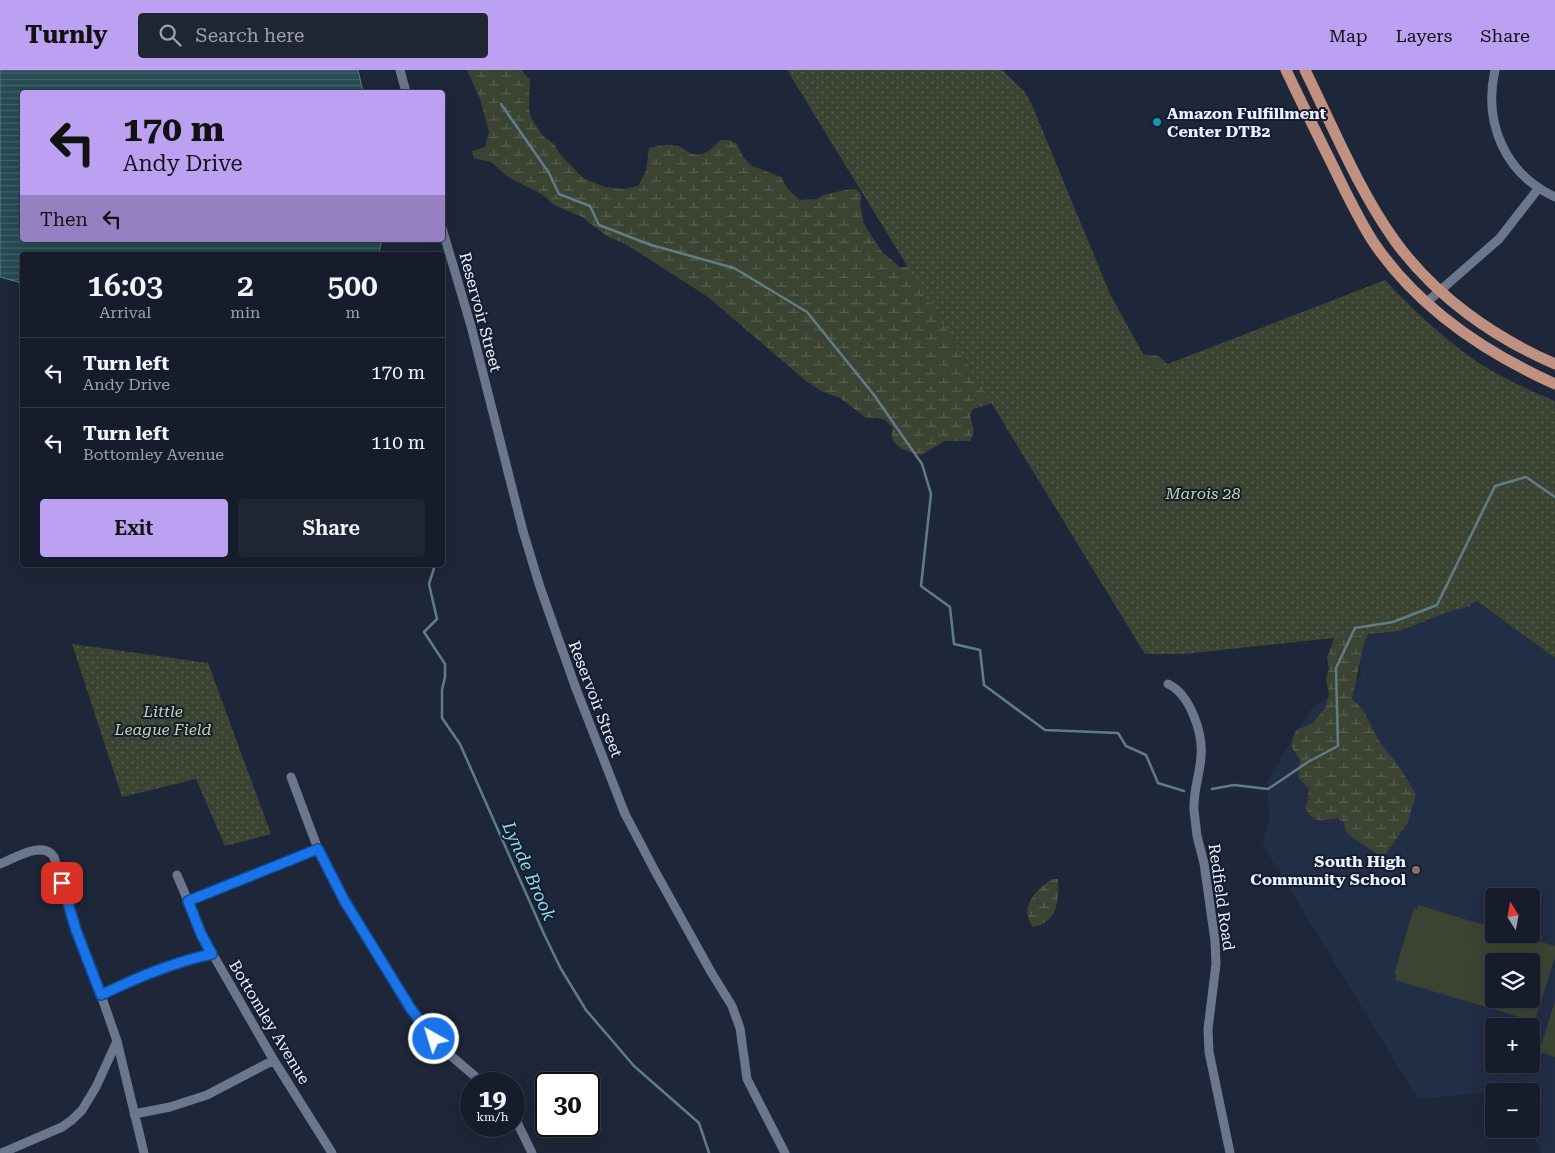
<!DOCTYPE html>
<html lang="en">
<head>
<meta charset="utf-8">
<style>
  :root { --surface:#161c2b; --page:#1f2533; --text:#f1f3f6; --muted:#9ea1a9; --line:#353a47; --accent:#bca0f2 }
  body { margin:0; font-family:"Roboto Serif",serif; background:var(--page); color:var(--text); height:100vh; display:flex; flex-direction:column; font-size:19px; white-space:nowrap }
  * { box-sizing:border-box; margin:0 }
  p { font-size:16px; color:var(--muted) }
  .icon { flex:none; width:28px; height:28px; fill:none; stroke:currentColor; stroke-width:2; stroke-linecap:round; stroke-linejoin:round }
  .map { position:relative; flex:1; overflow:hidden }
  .details { position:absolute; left:20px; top:182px; width:425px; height:315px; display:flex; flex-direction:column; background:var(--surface); border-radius:5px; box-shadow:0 5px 20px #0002,0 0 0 1px var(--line) }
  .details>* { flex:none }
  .guide { position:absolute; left:20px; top:20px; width:425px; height:152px; border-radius:5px; box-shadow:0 5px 20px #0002,0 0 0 1px var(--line); background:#bca0f2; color:#111; overflow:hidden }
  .needle { width:32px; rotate:349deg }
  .fabs { position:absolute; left:1485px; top:818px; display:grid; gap:10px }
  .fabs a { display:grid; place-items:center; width:55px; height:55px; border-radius:5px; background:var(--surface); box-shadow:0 5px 20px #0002,0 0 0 1px var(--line); font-size:25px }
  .speed { position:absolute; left:460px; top:1002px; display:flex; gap:10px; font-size:25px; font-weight:700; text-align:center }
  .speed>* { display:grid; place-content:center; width:65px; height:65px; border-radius:50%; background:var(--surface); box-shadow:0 5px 20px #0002,0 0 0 1px var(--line); line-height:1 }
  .speed small { font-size:12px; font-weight:400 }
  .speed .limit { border:2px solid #111; border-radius:8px; background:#fff; color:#111 }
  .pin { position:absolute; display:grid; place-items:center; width:42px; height:42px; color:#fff; margin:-21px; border-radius:10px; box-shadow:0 2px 8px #0006 }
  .me { position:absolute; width:55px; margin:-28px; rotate:321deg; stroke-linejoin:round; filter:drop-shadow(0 0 4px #0008) }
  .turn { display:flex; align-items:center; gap:18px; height:105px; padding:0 20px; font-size:22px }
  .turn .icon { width:65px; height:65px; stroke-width:2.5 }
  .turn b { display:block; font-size:35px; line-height:42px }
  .then { display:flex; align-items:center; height:48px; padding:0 20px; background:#0003; gap:10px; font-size:19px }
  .eta { display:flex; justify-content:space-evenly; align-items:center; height:85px; text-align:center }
  .eta b { font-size:30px; font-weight:600; line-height:35px }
  .primary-button { display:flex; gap:10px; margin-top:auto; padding:10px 20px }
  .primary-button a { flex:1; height:58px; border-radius:5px; background:var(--accent); color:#111; font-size:20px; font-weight:600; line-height:58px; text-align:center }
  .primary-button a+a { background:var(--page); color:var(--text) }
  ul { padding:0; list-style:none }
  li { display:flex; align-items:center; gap:15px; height:70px; padding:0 20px; border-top:1px solid var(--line) }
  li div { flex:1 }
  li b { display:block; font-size:19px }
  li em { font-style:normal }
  header { display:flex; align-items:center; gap:30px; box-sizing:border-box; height:70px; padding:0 25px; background:var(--accent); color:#111 }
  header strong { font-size:24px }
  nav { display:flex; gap:28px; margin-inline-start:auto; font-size:18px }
  .search { width:350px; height:45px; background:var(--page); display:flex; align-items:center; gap:12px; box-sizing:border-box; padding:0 18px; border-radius:5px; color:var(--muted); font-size:19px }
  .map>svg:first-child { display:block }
  .built { fill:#222d46; fill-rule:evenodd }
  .wetland { fill:url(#wetland-marsh) }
  .park { fill:url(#park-dots) }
  .pitch { fill:#3b4432; fill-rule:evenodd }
  .water { fill:url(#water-rules); stroke:#607d86 }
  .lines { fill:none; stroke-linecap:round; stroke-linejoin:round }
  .stream { stroke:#607d86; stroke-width:2.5 }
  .minor { stroke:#6c778e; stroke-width:9 }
  .major { stroke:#c09180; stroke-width:11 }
  .route-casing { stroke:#114b97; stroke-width:12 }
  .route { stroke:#1a73e8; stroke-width:9 }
  .culture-dot { fill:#0f9aa8; stroke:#141d2f; stroke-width:2 }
  .education-dot { fill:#8d6e63; stroke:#141d2f; stroke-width:2 }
  .labels { text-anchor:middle; stroke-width:4; stroke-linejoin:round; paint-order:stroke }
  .poi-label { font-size:16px; font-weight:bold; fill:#ebf1fe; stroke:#141d2f; text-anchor:start }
  .street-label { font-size:16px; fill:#ebf1fe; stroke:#141d2f }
  .park-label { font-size:16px; font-style:italic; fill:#c0d9a4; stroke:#141d2f }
  .water-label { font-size:18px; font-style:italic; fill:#91dae9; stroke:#141d2f }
</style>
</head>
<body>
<header>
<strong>Turnly</strong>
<div class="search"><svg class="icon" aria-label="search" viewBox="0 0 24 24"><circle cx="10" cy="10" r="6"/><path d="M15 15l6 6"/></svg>Search here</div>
<nav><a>Map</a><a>Layers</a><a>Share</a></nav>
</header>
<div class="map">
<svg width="1555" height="1083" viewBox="0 0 1555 1083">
  <defs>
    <pattern id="wetland-marsh" width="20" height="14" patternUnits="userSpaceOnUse" patternTransform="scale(1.25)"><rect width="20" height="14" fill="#3b4432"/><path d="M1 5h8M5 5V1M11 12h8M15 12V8" fill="none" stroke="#585f51"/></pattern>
    <pattern id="park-dots" width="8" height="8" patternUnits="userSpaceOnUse" patternTransform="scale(1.25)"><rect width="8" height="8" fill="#3b4432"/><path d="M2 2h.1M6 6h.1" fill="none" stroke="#585f51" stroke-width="1.8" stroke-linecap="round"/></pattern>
    <pattern id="water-rules" width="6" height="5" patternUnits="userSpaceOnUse" patternTransform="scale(1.25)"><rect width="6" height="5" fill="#254b53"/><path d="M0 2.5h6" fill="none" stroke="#45656d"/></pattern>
  </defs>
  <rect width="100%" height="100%" fill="#1e2639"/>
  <path class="built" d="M1477,531L1555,588V1083H1541L1531,1059V1021H1515L1514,1020L1418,1029L1262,774L1269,750L1267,711L1313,636L1361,606L1356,566L1399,561ZM1494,826H1531V864H1494ZM1494,891H1531V929H1494ZM1494,956H1531V994H1494Z"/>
  <path class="wetland" d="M467,0H522L527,7L530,9L529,37L531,48L543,66L554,74L560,84L583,108L605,117L623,119L638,116L646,101L649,78C659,76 671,73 680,77C684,78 687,82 690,83C703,88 712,79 720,70H729L737,74L743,87L752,96L781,107L788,119L800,130L817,129L823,125L845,120L853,119L858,120L861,125L860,133L864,154L882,182L900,197H911L1131,283L1158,286L1175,300L995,332L973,339L970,345L974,362L970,371H945L921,385C908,382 886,376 893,358L884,349L865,347L840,328L821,321L806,311L708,227L624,173L608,167L582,147L554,135L543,125L508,107L491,92L474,88L472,81L485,77L489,62L480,29Z
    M1482,519L1470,536L1457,540L1441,535L1370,559L1363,577L1352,629L1363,640L1381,674L1398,695L1416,724L1408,752L1386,784L1379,785L1350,766L1346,762L1344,753L1337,748C1321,750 1315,755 1306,739L1309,719L1298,707L1300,690L1291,676L1292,670L1296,660L1313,653L1325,638L1329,624L1326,609L1329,599L1327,588L1338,558Z
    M1052,809H1058C1059,830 1058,852 1033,857C1018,837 1036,820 1052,809Z"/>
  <path class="park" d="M787,0H1002L1025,22L1032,35L1110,224L1152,300L1385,210C1411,238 1439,264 1470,287C1496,305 1526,319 1555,331V588L1477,531L1399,561L1184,584H1145Z
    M72,574L208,593L271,764L225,776L196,709L122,727Z"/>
  <path class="pitch" d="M1418,835L1494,858V864H1513L1555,876V887L1536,947H1534L1533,951L1395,910L1396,905L1394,904L1414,838L1417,839ZM1494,891H1531V929H1494Z
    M1555,931V987L1539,982Z"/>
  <path class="water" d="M0,0H358L363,22H22V170H382L378,185H22V216L18,212L0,207Z"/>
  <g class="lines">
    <path class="stream" d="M501,34L549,103L559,124L590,136L599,155L651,175L734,198L807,242L874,325L922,394L931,424L921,516L950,537L954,574L980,580L984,615L1045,660L1118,663L1126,676L1146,685L1158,713L1184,721
      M435,495L429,514L437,549L424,562L445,594V607L442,620V648L460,674L544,864L561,899L586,940L634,996L699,1053L709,1083
      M1212,719L1234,715L1268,719L1308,692L1338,676L1336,598L1355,558L1393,552L1437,535L1495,416L1526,407L1555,427"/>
    <path class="minor" d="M400,0L406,22
      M1495,0C1483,53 1505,104 1555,127
      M442,158L471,256L523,461L540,517L575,616L625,744L655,801L711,902L732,936L740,958L747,1009L785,1083
      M1427,232L1499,169L1538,119
      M1168,614C1190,624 1203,663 1201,686C1200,705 1193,720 1194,740L1197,766L1204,793L1215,871L1216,894L1208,959L1209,982L1230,1083
      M291,707L318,779L333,810L344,829L411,939L426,960L443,979L484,1014
      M0,794C15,788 43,770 54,787L76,859L101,925
      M177,805L204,869L273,989L332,1083
      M187,831L318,779
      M117,971L144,1083
      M134,1044L170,1037L207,1025L274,990
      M514,1046L532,1083
      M2,1083L62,1057L72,1050L82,1040L96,1017L117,971L101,925C137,908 173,892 212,884"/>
    <path class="major" d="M1286,0C1301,32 1317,64 1333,96C1345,121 1357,146 1372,170C1415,235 1484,282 1555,314
      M1305,0C1333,57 1358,119 1395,171C1435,226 1493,267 1555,294"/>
  </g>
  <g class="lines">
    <g class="route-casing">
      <path id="route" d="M62,813L76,860L101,925C136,908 173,892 212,884L201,864L188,831L318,779L344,830L411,939L434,969"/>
    </g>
    <use href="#route" class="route"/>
  </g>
  <circle class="culture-dot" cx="1157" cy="52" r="5"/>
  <circle class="education-dot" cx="1416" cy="800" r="5"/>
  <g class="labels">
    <g class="poi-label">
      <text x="1167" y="49">Amazon Fulfillment<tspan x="1167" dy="18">Center DTB2</tspan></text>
      <text x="1406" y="797" text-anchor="end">South High<tspan x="1406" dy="18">Community School</tspan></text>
    </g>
    <g class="street-label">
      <text transform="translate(481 242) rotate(75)" y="6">Reservoir Street</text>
      <text transform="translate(596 629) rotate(69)" y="6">Reservoir Street</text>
      <text transform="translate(1222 827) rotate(82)" y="6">Redfield Road</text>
      <text transform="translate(270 952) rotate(59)" y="6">Bottomley Avenue</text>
    </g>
    <g class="park-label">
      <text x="1203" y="429">Marois 28</text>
      <text x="163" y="647">Little<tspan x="163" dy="18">League Field</tspan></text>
    </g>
    <g class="water-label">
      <text transform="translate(529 801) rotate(66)" y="6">Lynde Brook</text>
    </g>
  </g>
</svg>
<div class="fabs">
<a><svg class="needle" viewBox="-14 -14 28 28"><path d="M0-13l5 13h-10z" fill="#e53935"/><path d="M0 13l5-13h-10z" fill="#9ea1a9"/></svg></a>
<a><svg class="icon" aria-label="layers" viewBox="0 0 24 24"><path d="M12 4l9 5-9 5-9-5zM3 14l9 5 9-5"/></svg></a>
<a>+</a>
<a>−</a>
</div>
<div class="speed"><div>19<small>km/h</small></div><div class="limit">30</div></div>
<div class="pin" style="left:62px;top:813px;background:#d93025"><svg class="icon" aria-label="arrive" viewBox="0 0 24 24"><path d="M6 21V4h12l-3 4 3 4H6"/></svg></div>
<svg class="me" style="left:434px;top:969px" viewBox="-20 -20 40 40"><circle r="17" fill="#1a73e8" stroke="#fff" stroke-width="3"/><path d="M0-11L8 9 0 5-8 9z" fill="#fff"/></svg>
<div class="guide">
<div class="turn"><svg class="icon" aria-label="left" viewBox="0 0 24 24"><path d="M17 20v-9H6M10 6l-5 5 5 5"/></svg><div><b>170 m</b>Andy Drive</div></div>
<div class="then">Then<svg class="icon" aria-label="left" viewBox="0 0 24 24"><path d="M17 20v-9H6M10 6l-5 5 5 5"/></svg></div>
</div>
<section class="details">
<div class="eta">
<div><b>16:03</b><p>Arrival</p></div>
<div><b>2</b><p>min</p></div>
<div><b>500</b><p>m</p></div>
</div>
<ul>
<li><svg class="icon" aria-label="left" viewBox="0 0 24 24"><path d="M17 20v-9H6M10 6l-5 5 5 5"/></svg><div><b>Turn left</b><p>Andy Drive</p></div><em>170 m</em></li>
<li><svg class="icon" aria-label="left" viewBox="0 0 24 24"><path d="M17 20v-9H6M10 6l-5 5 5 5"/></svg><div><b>Turn left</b><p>Bottomley Avenue</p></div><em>110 m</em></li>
</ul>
<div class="primary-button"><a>Exit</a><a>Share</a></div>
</section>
</div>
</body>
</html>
